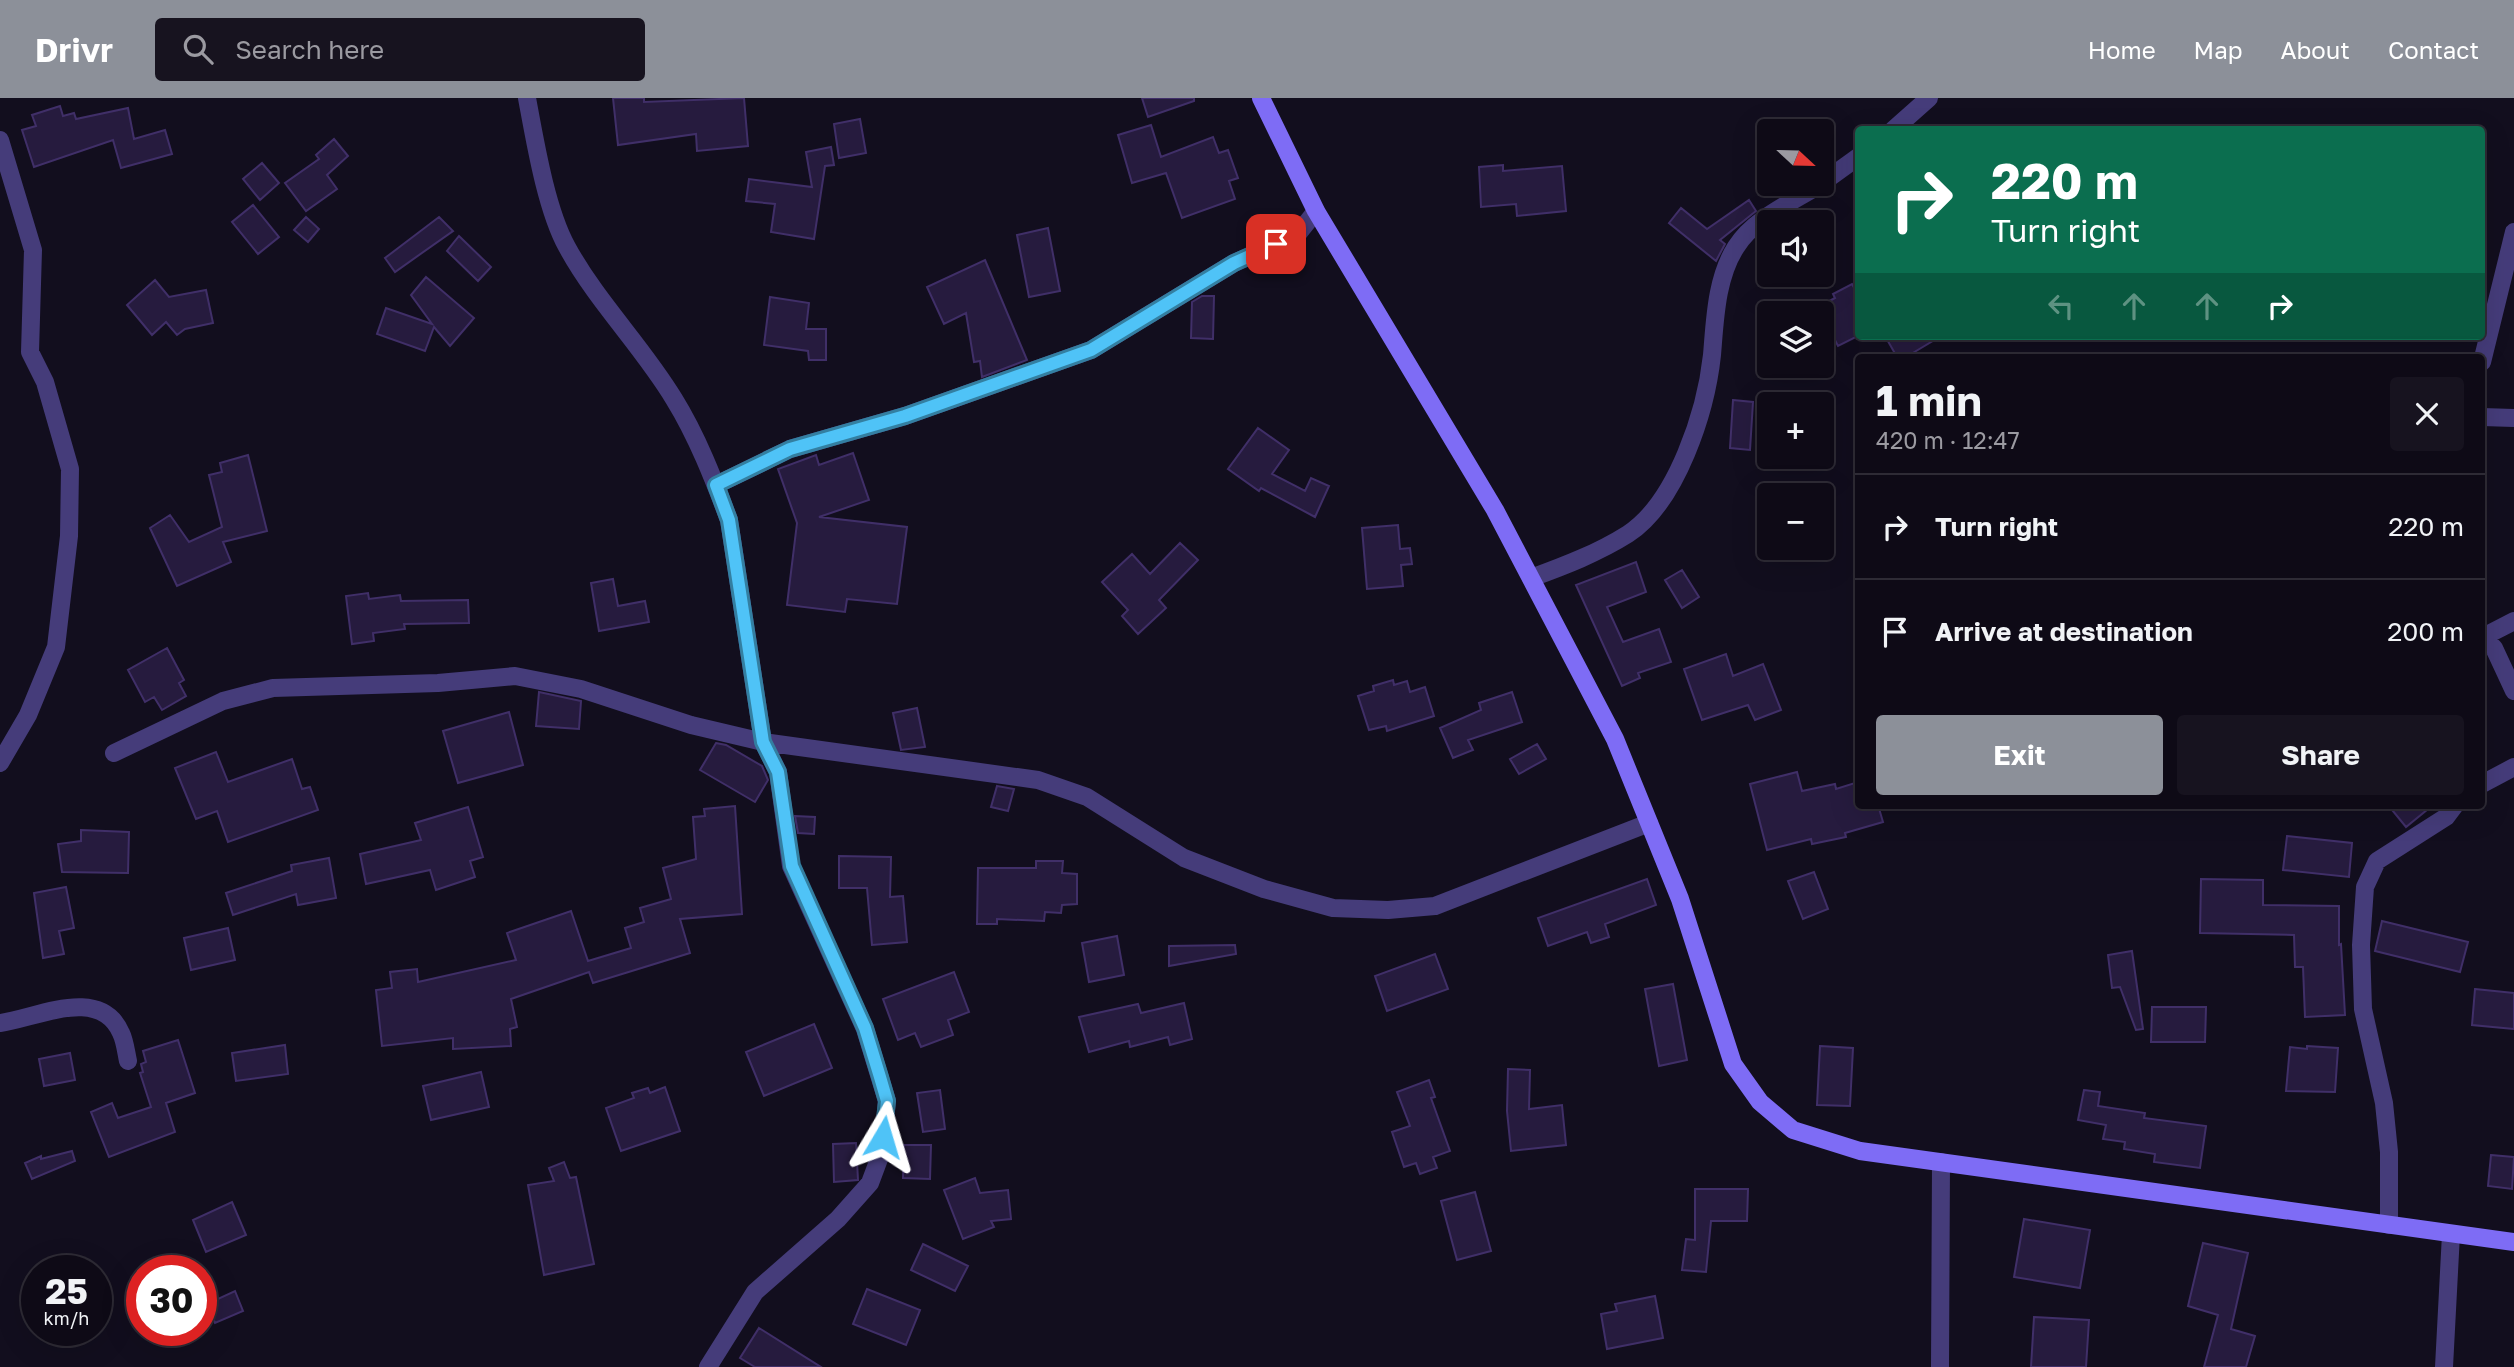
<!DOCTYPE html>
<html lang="en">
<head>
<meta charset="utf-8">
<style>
  :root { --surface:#0e0a16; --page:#17131f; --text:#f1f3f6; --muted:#9b9aa1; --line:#2e2b35; --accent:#8c9099 }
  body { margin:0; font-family:"Golos Text",sans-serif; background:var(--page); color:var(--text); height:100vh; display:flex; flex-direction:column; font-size:26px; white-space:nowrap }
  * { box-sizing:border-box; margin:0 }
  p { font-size:23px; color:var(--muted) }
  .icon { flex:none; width:38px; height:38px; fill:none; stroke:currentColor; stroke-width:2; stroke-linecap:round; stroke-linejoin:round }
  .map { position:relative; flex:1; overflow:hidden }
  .drawer { position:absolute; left:1855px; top:256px; width:630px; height:455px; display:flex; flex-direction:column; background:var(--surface); border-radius:7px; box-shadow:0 7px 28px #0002,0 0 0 2px var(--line) }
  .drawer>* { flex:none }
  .hud { position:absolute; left:1855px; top:28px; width:630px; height:214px; border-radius:7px; box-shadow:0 7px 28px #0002,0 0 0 2px var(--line); background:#0b6e4f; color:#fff; overflow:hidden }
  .needle { width:46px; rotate:112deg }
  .tools { position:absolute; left:1757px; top:21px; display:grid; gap:14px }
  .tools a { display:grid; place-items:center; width:77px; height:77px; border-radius:7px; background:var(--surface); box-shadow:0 7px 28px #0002,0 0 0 2px var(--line); font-size:35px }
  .speed { position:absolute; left:21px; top:1157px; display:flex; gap:14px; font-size:35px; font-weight:700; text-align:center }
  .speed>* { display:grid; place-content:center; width:91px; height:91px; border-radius:50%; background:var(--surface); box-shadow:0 7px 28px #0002,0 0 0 2px var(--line); line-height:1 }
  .speed small { font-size:18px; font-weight:400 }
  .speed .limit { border:10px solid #d22; background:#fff; color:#111 }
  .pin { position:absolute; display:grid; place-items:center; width:60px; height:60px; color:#fff; margin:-30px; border-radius:14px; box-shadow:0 4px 10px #0006 }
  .me { position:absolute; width:77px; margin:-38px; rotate:7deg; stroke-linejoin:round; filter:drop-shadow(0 0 5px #0008) }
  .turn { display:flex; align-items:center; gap:24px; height:147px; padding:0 21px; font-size:32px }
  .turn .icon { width:91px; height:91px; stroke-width:2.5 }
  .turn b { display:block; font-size:49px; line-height:60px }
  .lanes { display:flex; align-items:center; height:66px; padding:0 21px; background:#0003; justify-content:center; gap:35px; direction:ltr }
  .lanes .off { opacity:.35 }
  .round { display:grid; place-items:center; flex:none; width:74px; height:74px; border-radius:7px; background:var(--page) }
  .summary { display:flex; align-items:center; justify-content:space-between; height:119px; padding:0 21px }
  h1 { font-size:42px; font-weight:700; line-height:52px }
  .action { display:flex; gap:14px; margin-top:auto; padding:14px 21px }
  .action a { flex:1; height:80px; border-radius:7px; background:var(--accent); color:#fff; font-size:28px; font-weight:700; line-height:80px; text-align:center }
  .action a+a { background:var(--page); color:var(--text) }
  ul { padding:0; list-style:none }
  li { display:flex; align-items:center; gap:21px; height:105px; padding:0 21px; border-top:2px solid var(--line) }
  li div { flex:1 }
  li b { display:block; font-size:26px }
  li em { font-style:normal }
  header { display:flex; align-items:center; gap:42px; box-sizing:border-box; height:98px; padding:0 35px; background:var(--accent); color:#fff }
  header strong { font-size:33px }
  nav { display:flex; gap:38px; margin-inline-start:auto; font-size:24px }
  .search { width:490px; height:63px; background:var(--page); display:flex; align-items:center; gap:18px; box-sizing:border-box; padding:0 24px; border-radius:7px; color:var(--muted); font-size:26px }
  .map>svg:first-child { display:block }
  .building { fill:#261b3e; stroke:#402f68; stroke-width:2 }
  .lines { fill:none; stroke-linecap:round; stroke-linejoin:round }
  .street { stroke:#453c7a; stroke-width:18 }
  .secondary { stroke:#7e6cf5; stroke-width:18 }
  .route-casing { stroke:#337fa1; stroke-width:18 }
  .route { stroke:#4fc3f7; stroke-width:12 }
</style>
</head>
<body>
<header>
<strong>Drivr</strong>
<div class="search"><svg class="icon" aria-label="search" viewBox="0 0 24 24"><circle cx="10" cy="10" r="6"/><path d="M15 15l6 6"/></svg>Search here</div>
<nav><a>Home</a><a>Map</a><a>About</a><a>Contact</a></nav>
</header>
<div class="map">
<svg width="2514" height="1269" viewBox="0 0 2514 1269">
  <rect width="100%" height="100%" fill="#120e1e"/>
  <path class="building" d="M613,0H644V4L744,0L748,48L697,53L696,36L618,47Z
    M1142,0H1194V3L1148,19Z
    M60,8L63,18L74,15L76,21L128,10L134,41L165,32L172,56L121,70L113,42L34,69L22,32L36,28L32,17Z
    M860,21L866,55L839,60L834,26Z
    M1151,27L1161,59L1213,39L1219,55L1228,52L1238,80L1229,83L1235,101L1182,120L1166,75L1132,85L1118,37Z
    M334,41L348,58L327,77L337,91L306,113L285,85L319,61L316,57Z
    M831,49L834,67L825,68L814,141L771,134L775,106L746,103L749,81L812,89L806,54Z
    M262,65L279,85L260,102L243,81Z
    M1503,67V73L1562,68L1566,113L1517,118L1516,106L1481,109L1479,69Z
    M1749,102L1756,113L1720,142L1725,146L1716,163L1669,125L1681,110L1707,131Z
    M253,107L279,139L258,156L232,124Z
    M306,119L319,131L308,144L294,132Z
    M439,119L453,133L395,174L385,160Z
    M1048,130L1060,193L1029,199L1017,137Z
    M459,138L491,169L478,183L447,153Z
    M985,162L1027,262L982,279L980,263L974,264L966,215L944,226L927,189Z
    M426,179L474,220L450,248L434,229L425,253L377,236L386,210L432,226L411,197Z
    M155,182L169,199L206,192L213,225L185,231L177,237L166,224L152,237L127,207Z
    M1852,186L1858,197V238L1838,248L1818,209L1835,200L1833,196Z
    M1202,198H1214L1213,241L1191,240L1192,204Z
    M770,199L809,205L806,231H826V262H809L808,253L764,247Z
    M1885,238H1941L1906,259H1897Z
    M1733,302L1753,304L1750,352L1730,350Z
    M1258,330L1289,352L1272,376L1305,393L1311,380L1329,388L1315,419L1261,390L1259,393L1228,371Z
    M853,355L869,402L819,419L907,429L897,506L847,501L845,514L787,507L797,425L778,371L816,357L819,367Z
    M248,357L267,433L223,444L231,464L177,488L150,430L170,417L189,444L222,429L209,377L222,374L220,365Z
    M1398,427L1400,451L1410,450L1412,466L1401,467L1403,488L1367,491L1362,430Z
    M1180,445L1198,462L1159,502L1166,510L1138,536L1122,518L1128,512L1102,484L1132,456L1150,476Z
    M1636,464L1646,494L1607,509L1623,544L1659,531L1671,564L1638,575L1640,580L1622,588L1576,487Z
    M1682,472L1699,499L1682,510L1665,482Z
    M613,481L618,508L645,503L649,524L599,533L591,485Z
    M368,495L369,501L400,497L401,503L468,502L469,525L404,526L405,531L373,535L374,543L352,546L346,498Z
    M167,550L184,582L179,585L186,598L162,612L154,599L145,604L128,572Z
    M1726,556L1733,578L1763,566L1781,612L1755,622L1748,607L1702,622L1684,571Z
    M1393,582L1394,587L1407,583L1410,594L1425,589L1434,618L1387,633L1386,628L1369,632L1358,598L1374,593L1373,588Z
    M539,594L581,603L579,631L536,628Z
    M1512,594L1522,624L1468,642L1473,652L1453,660L1440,630L1481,612L1479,605Z
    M917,610L925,649L901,652L893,615Z
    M509,614L523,667L458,685L443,633Z
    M716,645L726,647L762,668L768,682L755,704L700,672Z
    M1537,646L1546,661L1519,676L1510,661Z
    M216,654L228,684L292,661L302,691L310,689L318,712L228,744L217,713L196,721L175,670Z
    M1797,674L1802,693L1835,686L1836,691L1858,684V707H1878L1883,724L1845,735L1846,739L1812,746L1811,741L1767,752L1750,686Z
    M997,688L1014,691L1008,713L991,709Z
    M2388,707H2433L2406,729Z
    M735,708L742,816L680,821L690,855L593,885L589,874L511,901L517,929L510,931L511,948L453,951V940L382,948L376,892L392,890L390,874L417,871L418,884L516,862L507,835L571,813L588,863L631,850L625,830L644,824L640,810L671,801L663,770L696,761L693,719L705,718L704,711Z
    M468,709L483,759L470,763L475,779L436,792L430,772L366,786L360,756L421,742L415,725Z
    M795,718L815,719L814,736L798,735Z
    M81,732L129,734L128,775L62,774L58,746L81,743Z
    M2287,738L2352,745L2349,779L2283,772Z
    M839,758L891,759L890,799L903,798L907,844L872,847L867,790H839Z
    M329,760L336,800L298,807L296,796L233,817L226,795L292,773L291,767Z
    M1036,763H1063L1062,775L1077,776V806L1062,807L1061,815L1045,814L1044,823L997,821V826H977L978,770H1036Z
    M1814,774L1828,811L1803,821L1788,783Z
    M1647,781L1656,807L1605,826L1609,839L1591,845L1587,834L1548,848L1538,820Z
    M2201,781L2263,782V807L2339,808V847L2341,846L2345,917L2305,919L2303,869H2295L2294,837L2200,835Z
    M66,789L74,830L59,833L64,856L43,860L34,795Z
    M2382,823L2468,844L2460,874L2375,853Z
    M228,830L235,862L191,872L184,840Z
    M1117,838L1124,877L1089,884L1082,845Z
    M1235,847L1236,856L1169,868V848Z
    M2132,853L2143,931L2136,932L2120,889L2112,890L2108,857Z
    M1435,856L1448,891L1387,913L1375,878Z
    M954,874L969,914L948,922L953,937L921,949L915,935L898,942L883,901Z
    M1673,886L1687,962L1659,968L1645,891Z
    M2475,891L2514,895V931L2472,927Z
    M1184,905L1192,941L1170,947L1168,939L1130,949L1129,943L1089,954L1079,919L1138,906L1141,915Z
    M2152,909H2206L2205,944H2151Z
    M814,926L832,970L764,998L746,954Z
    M178,942L195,995L166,1005L175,1034L109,1059L91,1014L112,1005L118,1020L151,1009L140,975L143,974L141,966L146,964L143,953Z
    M285,947L288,976L236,983L232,955Z
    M1820,948L1853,950L1850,1008L1817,1007Z
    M2307,948L2338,950L2335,994L2286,993L2290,949L2307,951Z
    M70,955L75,982L44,988L39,961Z
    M1508,971L1530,972L1529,1011L1562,1007L1566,1047L1511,1053L1507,1013Z
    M481,974L489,1009L431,1022L423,988Z
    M1429,982L1435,999L1431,1000L1450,1053L1433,1059L1437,1070L1420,1076L1416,1065L1404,1069L1392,1034L1410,1028L1397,994Z
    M665,989L680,1033L621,1053L606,1010L634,1000L632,995L648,990L650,995Z
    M940,992L945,1031L923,1034L917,995Z
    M2084,992L2100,994L2098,1008L2145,1015L2144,1020L2206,1028L2200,1070L2154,1064L2155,1056L2124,1051L2125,1044L2103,1041L2106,1027L2078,1022Z
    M856,1045L858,1082L834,1084L833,1046Z
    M904,1047H931L930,1081L903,1080Z
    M72,1053L75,1063L32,1081L25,1065L41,1058V1061Z
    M2491,1057L2514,1059L2512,1091L2488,1088Z
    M564,1064L570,1080L576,1079L594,1166L544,1177L528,1087L554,1083L549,1070Z
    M975,1080L980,1095L1008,1092L1011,1121L991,1123L994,1129L963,1141L944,1092Z
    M1695,1091H1748L1747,1123H1711L1706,1174L1682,1172L1686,1141L1695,1142Z
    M1475,1094L1491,1153L1457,1162L1441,1103Z
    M232,1104L246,1137L206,1154L193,1122Z
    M2024,1121L2090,1132L2080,1190L2014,1179Z
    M2203,1145L2248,1155L2231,1231L2255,1238L2246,1269H2204L2218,1217L2188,1208Z
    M923,1146L968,1168L955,1193L911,1172Z
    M867,1191L920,1212L906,1247L853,1226Z
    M235,1193L243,1213L215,1225L207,1206Z
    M1655,1198L1663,1240L1607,1251L1601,1216L1617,1213L1615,1206Z
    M2034,1219L2089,1222L2086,1269H2031Z
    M759,1230L821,1269H755L740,1260Z"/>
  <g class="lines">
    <path class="street" d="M527,0C535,43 546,111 567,149C597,204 642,248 674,301C697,338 714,382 729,422L763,644L778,674L791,768L865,931L887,1003L882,1053L870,1085L838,1121L755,1194L708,1269
      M1893,32L1929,0
      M0,42L33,152L30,254L45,284L70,371L69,438L56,549L28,617L0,665
      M1822,85L1858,59
      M2482,264L2514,134
      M2482,319L2514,320
      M716,387L790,351L905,318L1091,252L1234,165L1297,137L1316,113
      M1531,480C1564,468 1598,455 1628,436C1677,404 1706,313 1712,257C1715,222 1716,180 1736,149C1754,120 1793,104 1821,86
      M2482,538L2494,550L2514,593
      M2483,539L2514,523
      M114,655L223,603L273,590L438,585L515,578L581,591L691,627L763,644L1038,682L1087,699L1184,760L1264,791L1333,810L1388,812L1435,808L1649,725
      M2482,686L2514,669
      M0,925C37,920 100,887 121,935C125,943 126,954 128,963
      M2389,1127V1054L2384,1005L2363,911L2361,847L2365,789L2377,763L2446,719L2455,707
      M1940,1269L1941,1064
      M2444,1269L2451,1136"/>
    <path class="secondary" d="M1261,0L1316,113L1495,412L1615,641L1680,801L1733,966L1760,1004L1793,1032L1860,1053L2514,1144"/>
  </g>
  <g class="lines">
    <g class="route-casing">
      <path id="route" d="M883,1039L887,1003L880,979L865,930L792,768L778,674L763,644L729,422L716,387L790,351L905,318L1091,252L1234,165L1276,146"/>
    </g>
    <use href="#route" class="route"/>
  </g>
</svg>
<div class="tools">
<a><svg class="needle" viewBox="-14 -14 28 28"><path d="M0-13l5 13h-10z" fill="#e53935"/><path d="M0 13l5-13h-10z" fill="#9b9aa1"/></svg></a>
<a><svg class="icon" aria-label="sound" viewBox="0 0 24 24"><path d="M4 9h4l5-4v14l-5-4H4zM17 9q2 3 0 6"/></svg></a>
<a><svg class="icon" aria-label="layers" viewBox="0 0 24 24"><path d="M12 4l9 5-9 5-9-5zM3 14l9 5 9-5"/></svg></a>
<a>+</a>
<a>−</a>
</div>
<div class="speed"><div>25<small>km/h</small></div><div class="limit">30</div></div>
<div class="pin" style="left:1276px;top:146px;background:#d93025"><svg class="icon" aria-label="arrive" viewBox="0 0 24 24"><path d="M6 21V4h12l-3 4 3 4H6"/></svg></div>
<svg class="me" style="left:883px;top:1039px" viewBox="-20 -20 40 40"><path d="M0-17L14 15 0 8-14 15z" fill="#4fc3f7" stroke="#fff" stroke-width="4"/></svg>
<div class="hud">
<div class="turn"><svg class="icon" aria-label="right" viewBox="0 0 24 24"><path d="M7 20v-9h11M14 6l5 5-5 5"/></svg><div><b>220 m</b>Turn right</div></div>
<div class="lanes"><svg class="icon off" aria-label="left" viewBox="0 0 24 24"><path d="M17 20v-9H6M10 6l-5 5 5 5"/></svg><svg class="icon off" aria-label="ahead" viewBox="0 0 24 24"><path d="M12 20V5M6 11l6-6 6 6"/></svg><svg class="icon off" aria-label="ahead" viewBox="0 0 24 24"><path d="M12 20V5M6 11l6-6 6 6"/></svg><svg class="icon" aria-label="right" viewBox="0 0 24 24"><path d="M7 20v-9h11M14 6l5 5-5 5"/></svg></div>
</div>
<section class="drawer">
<div class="summary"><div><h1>1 min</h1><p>420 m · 12:47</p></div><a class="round"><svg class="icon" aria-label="close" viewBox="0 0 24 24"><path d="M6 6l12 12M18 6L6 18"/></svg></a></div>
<ul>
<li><svg class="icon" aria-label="right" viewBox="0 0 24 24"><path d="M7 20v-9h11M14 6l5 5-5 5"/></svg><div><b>Turn right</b></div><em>220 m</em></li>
<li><svg class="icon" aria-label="arrive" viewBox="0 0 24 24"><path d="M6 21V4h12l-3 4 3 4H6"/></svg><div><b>Arrive at destination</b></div><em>200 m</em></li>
</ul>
<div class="action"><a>Exit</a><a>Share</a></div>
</section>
</div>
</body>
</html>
